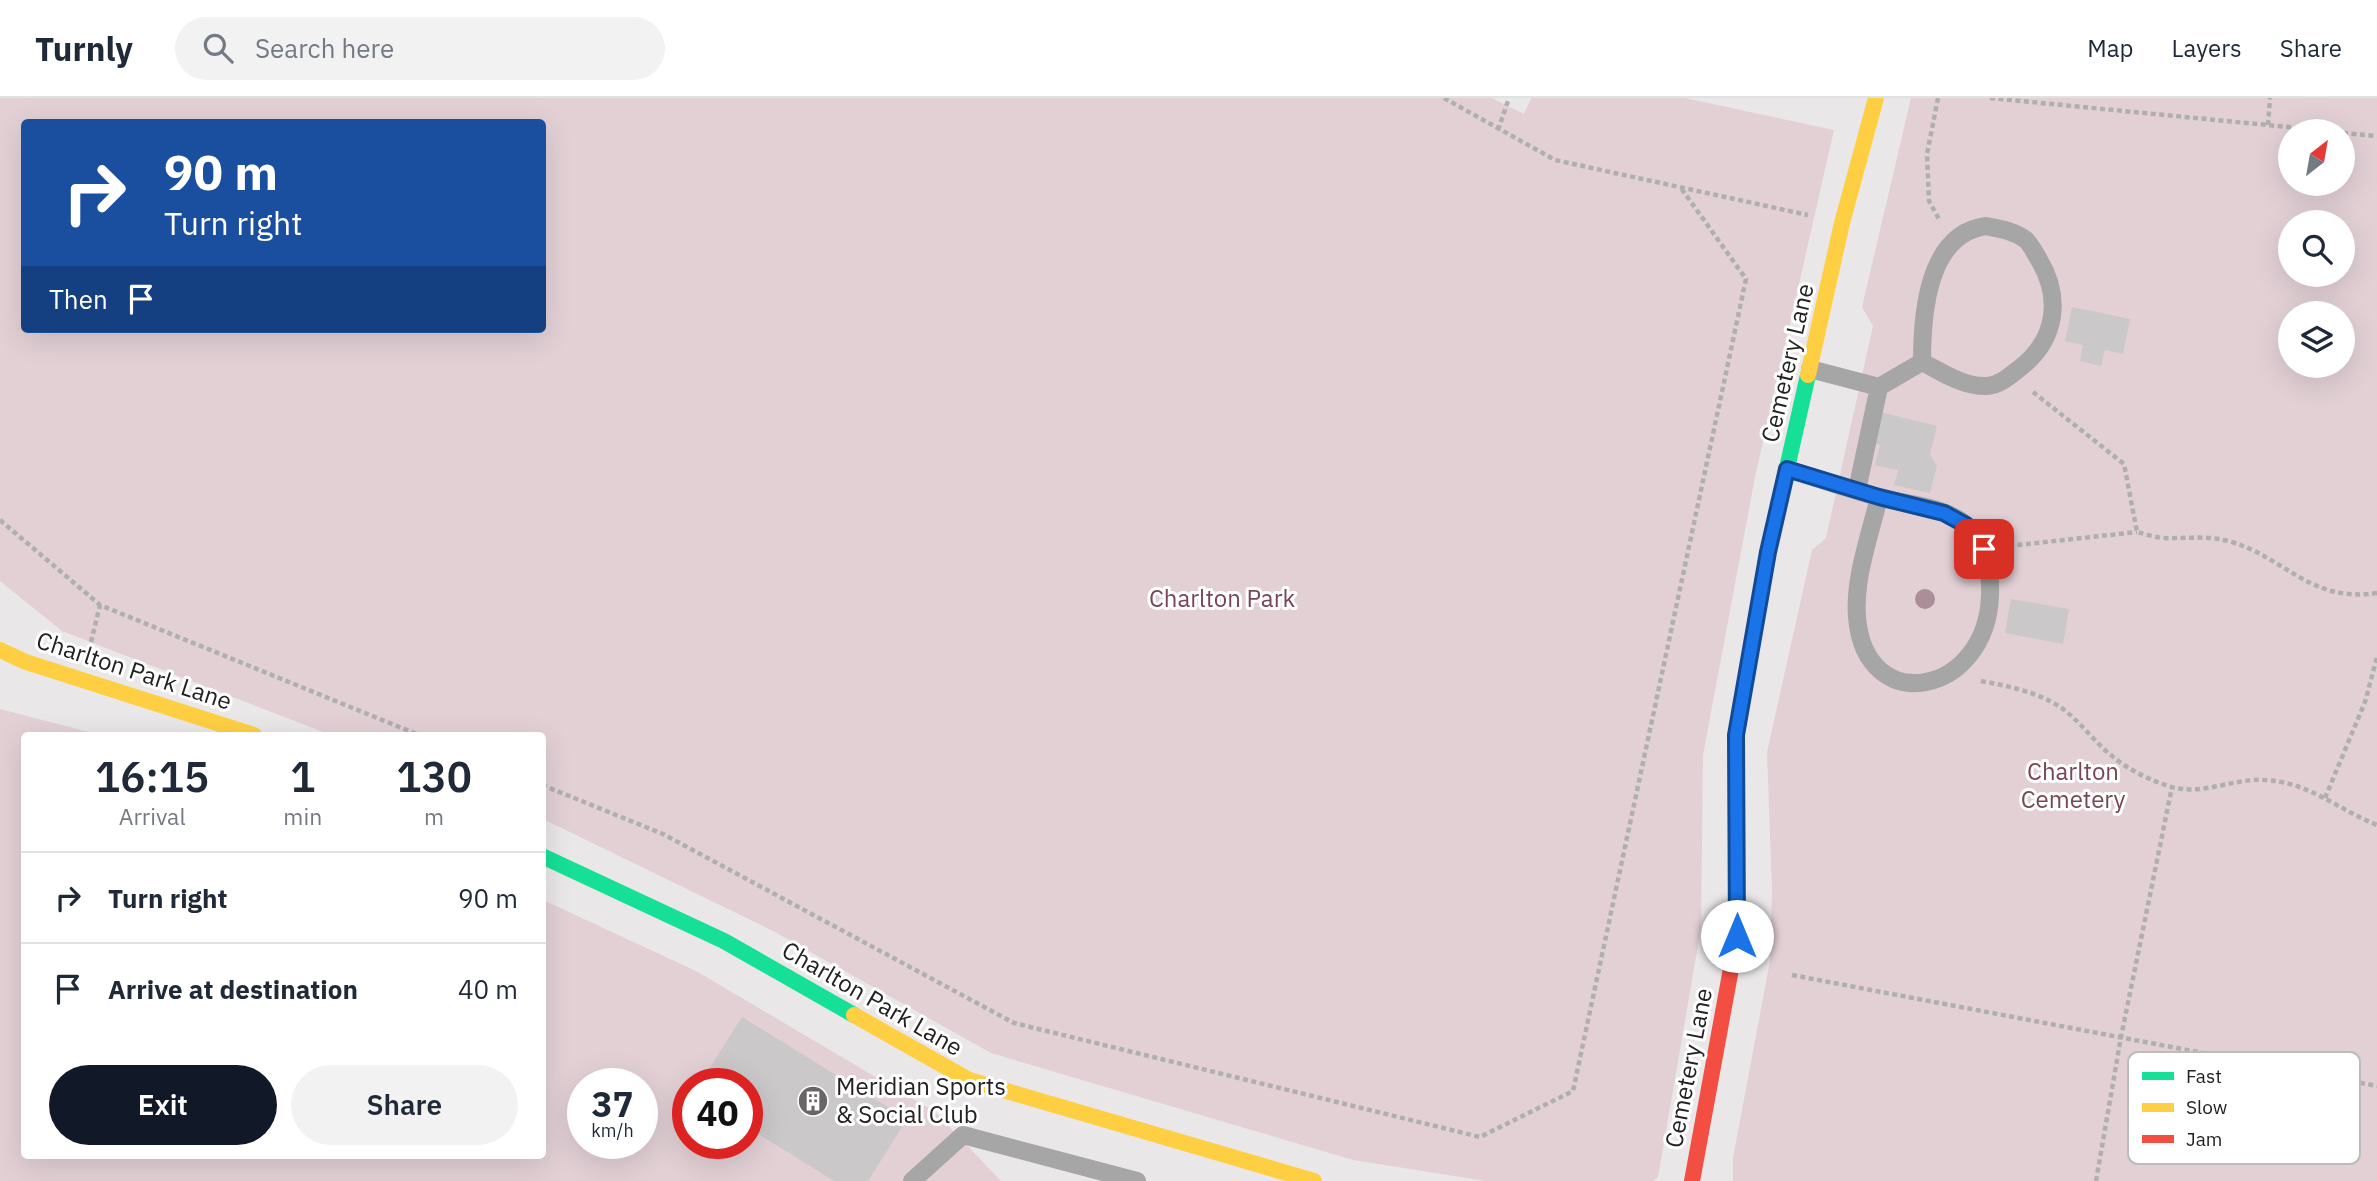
<!DOCTYPE html>
<html lang="en">
<head>
<meta charset="utf-8">
<style>
  :root { --surface:#fff; --page:#f2f2f3; --text:#1f2937; --muted:#747a83; --line:#e0e1e3; --accent:#111827 }
  body { margin:0; font-family:"IBM Plex Sans",sans-serif; background:var(--page); color:var(--text); height:100vh; display:flex; flex-direction:column; font-size:26px; white-space:nowrap }
  * { box-sizing:border-box; margin:0 }
  p { font-size:23px; color:var(--muted) }
  .icon { flex:none; width:38px; height:38px; fill:none; stroke:currentColor; stroke-width:2; stroke-linecap:round; stroke-linejoin:round }
  .map { position:relative; flex:1; overflow:hidden }
  .drawer { position:absolute; left:21px; top:634px; width:525px; height:427px; display:flex; flex-direction:column; background:var(--surface); border-radius:7px; box-shadow:0 7px 28px #0002 }
  .drawer>* { flex:none }
  .guide { position:absolute; left:21px; top:21px; width:525px; height:214px; border-radius:7px; box-shadow:0 7px 28px #0002; background:#1a4fa0; color:#fff; overflow:hidden }
  .needle { width:46px; rotate:31deg }
  .tools { position:absolute; left:2278px; top:21px; display:grid; gap:14px }
  .tools a { display:grid; place-items:center; width:77px; height:77px; border-radius:50%; background:var(--surface); box-shadow:0 7px 28px #0002; font-size:35px }
  .speed { position:absolute; left:567px; top:970px; display:flex; gap:14px; font-size:35px; font-weight:700; text-align:center }
  .speed>* { display:grid; place-content:center; width:91px; height:91px; border-radius:50%; background:var(--surface); box-shadow:0 7px 28px #0002; line-height:1 }
  .speed small { font-size:18px; font-weight:400 }
  .speed .limit { border:10px solid #d22; background:#fff; color:#111 }
  .pin { position:absolute; display:grid; place-items:center; width:60px; height:60px; color:#fff; margin:-30px; border-radius:14px; box-shadow:0 4px 10px #0006 }
  .me { position:absolute; width:77px; margin:-38px; rotate:0deg; stroke-linejoin:round; filter:drop-shadow(0 0 5px #0008) }
  .turn { display:flex; align-items:center; gap:24px; height:147px; padding:0 28px; font-size:32px }
  .turn .icon { width:91px; height:91px; stroke-width:2.5 }
  .turn b { display:block; font-size:49px; line-height:60px }
  .then { display:flex; align-items:center; height:66px; padding:0 28px; background:#0003; gap:14px; font-size:26px }
  .eta { display:flex; justify-content:space-evenly; align-items:center; height:119px; text-align:center }
  .eta b { font-size:42px; font-weight:600; line-height:49px }
  .primary-button { display:flex; gap:14px; margin-top:auto; padding:14px 28px }
  .primary-button a { flex:1; height:80px; border-radius:42px; background:var(--accent); color:#fff; font-size:28px; font-weight:600; line-height:80px; text-align:center }
  .primary-button a+a { background:var(--page); color:var(--text) }
  ul { padding:0; list-style:none }
  li { display:flex; align-items:center; gap:21px; height:91px; padding:0 28px; border-top:2px solid var(--line) }
  li div { flex:1 }
  li b { display:block; font-size:26px }
  li em { font-style:normal }
  header { display:flex; align-items:center; gap:42px; box-sizing:border-box; height:98px; padding:0 35px; background:var(--surface); border-bottom:2px solid var(--line) }
  header strong { font-size:33px }
  nav { display:flex; gap:38px; margin-inline-start:auto; font-size:24px }
  .search { width:490px; height:63px; background:var(--page); display:flex; align-items:center; gap:18px; box-sizing:border-box; padding:0 24px; border-radius:38px; color:var(--muted); font-size:26px }
  .map>svg:first-child { display:block }
  .green { fill:#e2d0d5; fill-rule:evenodd }
  .building { fill:#cac8c8 }
  .lines { fill:none; stroke-linecap:round; stroke-linejoin:round }
  .path { stroke:#afafaf; stroke-width:4.5; stroke-dasharray:5 3.5; stroke-linecap:butt }
  .lane { stroke:#a6a6a6; stroke-width:18 }
  .fast { stroke:#16e098; stroke-width:16 }
  .slow { stroke:#ffcf43; stroke-width:16 }
  .jam { stroke:#f24e42; stroke-width:16 }
  .tree { fill:#ab8e98 }
  .route-casing { stroke:#114b97; stroke-width:18 }
  .route { stroke:#1a73e8; stroke-width:12 }
  .labels { text-anchor:middle; stroke-width:6; stroke-linejoin:round; paint-order:stroke }
  .street-label { font-size:24px; fill:#232122; stroke:#fff }
  .park-label { font-size:24px; fill:#784656; stroke:#fff }
  .poi-label { font-size:24px; fill:#232122; stroke:#fff; text-anchor:start }
  .key { fill:#fff; stroke:#bdbcbd; stroke-width:2 }
  .key-label { font-size:19px; fill:#232122 }
</style>
</head>
<body>
<header>
<strong>Turnly</strong>
<div class="search"><svg class="icon" aria-label="search" viewBox="0 0 24 24"><circle cx="10" cy="10" r="6"/><path d="M15 15l6 6"/></svg>Search here</div>
<nav><a>Map</a><a>Layers</a><a>Share</a></nav>
</header>
<div class="map">
<svg width="2377" height="1083" viewBox="0 0 2377 1083">
  <rect width="100%" height="100%" fill="#eae7e8"/>
  <path class="green" d="M0,0H1492L1524,16L1531,0H1685L1834,32L1755,379L1703,657L1701,830L1658,1079L1653,1083H1486L1353,1062L991,955L773,833L543,721L542,637H331L62,533L0,483ZM24,24H542V231H24Z
    M1911,0H2377V1083H1733V1060L1770,863L1772,792L1767,654L1812,452L1826,440L1873,228L1862,209ZM2291,33H2343V86H2291ZM2291,124H2343V177H2291ZM2291,215H2343V268H2291Z
    M0,611L100,637H24V1057H542L543,802L696,873L935,1014L1001,1083H0ZM583,985H642V1045H583ZM688,985H747V1045H688Z"/>
  <path class="building" d="M2072,209L2130,221L2123,256L2105,252L2101,268L2080,263L2083,247L2065,243Z
    M1880,314L1937,328L1930,356L1937,368L1930,395L1894,387L1898,372L1875,367L1880,347L1872,345Z
    M2011,501L2069,511L2063,546L2005,535Z
    M742,919L907,1021L868,1083H834L747,1029V985H700Z"/>
  <g class="lines">
    <path class="path" d="M1444,0L1555,62L1808,117
      M1938,0L1927,56L1929,103L1940,123
      M1990,0L2329,33
      M2268,27L2270,0
      M1498,32L1509,0
      M2343,35L2377,38
      M2033,294L2124,366L2137,434C2145,436 2154,439 2163,440C2185,441 2206,437 2228,443C2286,459 2309,505 2377,495
      M0,422L100,507L419,637
      M2009,448L2137,434
      M91,544L100,507
      M1981,583C2008,588 2033,593 2057,607C2078,620 2093,643 2112,658C2129,672 2148,681 2168,688C2201,699 2232,680 2264,682C2307,683 2339,712 2377,727
      M542,687L663,736L1014,925L1480,1039L1573,993L1746,181L1681,90
      M2325,700L2365,604L2377,559
      M1792,877L2377,988
      M2096,1083L2121,939L2172,689"/>
    <path class="lane" d="M1986,128C2000,131 2015,133 2026,142C2031,147 2035,155 2038,160C2062,199 2057,241 2020,270C2010,278 2000,287 1987,288C1963,289 1942,274 1922,264C1922,217 1927,136 1986,128Z
      M1810,271L1879,289L1922,264
      M1787,371C1817,380 1848,391 1878,399C1906,407 1946,407 1968,429C1987,449 1991,471 1990,497C1987,598 1865,621 1857,519C1854,479 1870,438 1879,399
      M1857,392L1879,289
      M912,1083L963,1037L1137,1083"/>
    <path class="fast" d="M542,758L724,843L854,917
      M1737,775L1736,637L1768,454L1808,277"/>
    <path class="slow" d="M1808,277L1842,125L1876,0
      M0,552L26,564L254,637
      M854,917L969,982L1314,1083"/>
    <path class="jam" d="M1692,1083L1737,838V775"/>
  </g>
  <circle class="tree" cx="1925" cy="501" r="10"/>
  <g class="lines">
    <g class="route-casing">
      <path id="route" d="M1737,838L1736,637L1768,454L1787,371L1879,399L1944,415L1966,427L1984,451"/>
    </g>
    <use href="#route" class="route"/>
  </g>
  <defs>
    <g id="building-disc" transform="scale(1.575)"><circle r="9.5" fill="#696667" stroke="#fff"/><path d="M-4-6H4V6H1V3H-1V6H-4ZM-2.5-4.3h1.7v1.8h-1.7ZM.8-4.3h1.7v1.8H.8ZM-2.5-1h1.7V.8h-1.7ZM.8-1h1.7V.8H.8Z" fill="#fff"/></g>
  </defs>
  <g fill-rule="evenodd">
    <use href="#building-disc" x="813" y="1003"/>
  </g>
  <g class="labels">
    <g class="street-label">
      <text transform="translate(1788 265) rotate(-77)" y="8">Cemetery Lane</text>
      <text transform="translate(134 573) rotate(18)" y="8">Charlton Park Lane</text>
      <text transform="translate(872 901) rotate(30)" y="8">Charlton Park Lane</text>
      <text transform="translate(1689 970) rotate(-79)" y="8">Cemetery Lane</text>
    </g>
    <g class="park-label">
      <text x="1222" y="509">Charlton Park</text>
      <text x="2073" y="682">Charlton<tspan x="2073" dy="28">Cemetery</tspan></text>
    </g>
    <g class="poi-label">
      <text x="836" y="997">Meridian Sports<tspan x="836" dy="28">&amp; Social Club</tspan></text>
    </g>
  </g>
  <rect x="2128" y="954" width="232" height="112" rx="10" class="key"/>
  <rect x="2142" y="974" width="32" height="8" fill="#16e098"/>
  <rect x="2142" y="1005" width="32" height="9" fill="#ffcf43"/>
  <rect x="2142" y="1037" width="32" height="8" fill="#f24e42"/>
  <g class="key-label">
    <text x="2186" y="985">Fast</text>
    <text x="2186" y="1016">Slow</text>
    <text x="2186" y="1048">Jam</text>
  </g>
</svg>
<div class="tools">
<a><svg class="needle" viewBox="-14 -14 28 28"><path d="M0-13l5 13h-10z" fill="#e53935"/><path d="M0 13l5-13h-10z" fill="#747a83"/></svg></a>
<a><svg class="icon" aria-label="search" viewBox="0 0 24 24"><circle cx="10" cy="10" r="6"/><path d="M15 15l6 6"/></svg></a>
<a><svg class="icon" aria-label="layers" viewBox="0 0 24 24"><path d="M12 4l9 5-9 5-9-5zM3 14l9 5 9-5"/></svg></a>
</div>
<div class="speed"><div>37<small>km/h</small></div><div class="limit">40</div></div>
<div class="pin" style="left:1984px;top:451px;background:#d93025"><svg class="icon" aria-label="arrive" viewBox="0 0 24 24"><path d="M6 21V4h12l-3 4 3 4H6"/></svg></div>
<svg class="me" style="left:1737px;top:838px" viewBox="-20 -20 40 40"><circle r="19" fill="#fff"/><path d="M0-13L10 11 0 6-10 11z" fill="#1a73e8"/></svg>
<div class="guide">
<div class="turn"><svg class="icon" aria-label="right" viewBox="0 0 24 24"><path d="M7 20v-9h11M14 6l5 5-5 5"/></svg><div><b>90 m</b>Turn right</div></div>
<div class="then">Then<svg class="icon" aria-label="arrive" viewBox="0 0 24 24"><path d="M6 21V4h12l-3 4 3 4H6"/></svg></div>
</div>
<section class="drawer">
<div class="eta">
<div><b>16:15</b><p>Arrival</p></div>
<div><b>1</b><p>min</p></div>
<div><b>130</b><p>m</p></div>
</div>
<ul>
<li><svg class="icon" aria-label="right" viewBox="0 0 24 24"><path d="M7 20v-9h11M14 6l5 5-5 5"/></svg><div><b>Turn right</b></div><em>90 m</em></li>
<li><svg class="icon" aria-label="arrive" viewBox="0 0 24 24"><path d="M6 21V4h12l-3 4 3 4H6"/></svg><div><b>Arrive at destination</b></div><em>40 m</em></li>
</ul>
<div class="primary-button"><a>Exit</a><a>Share</a></div>
</section>
</div>
</body>
</html>
